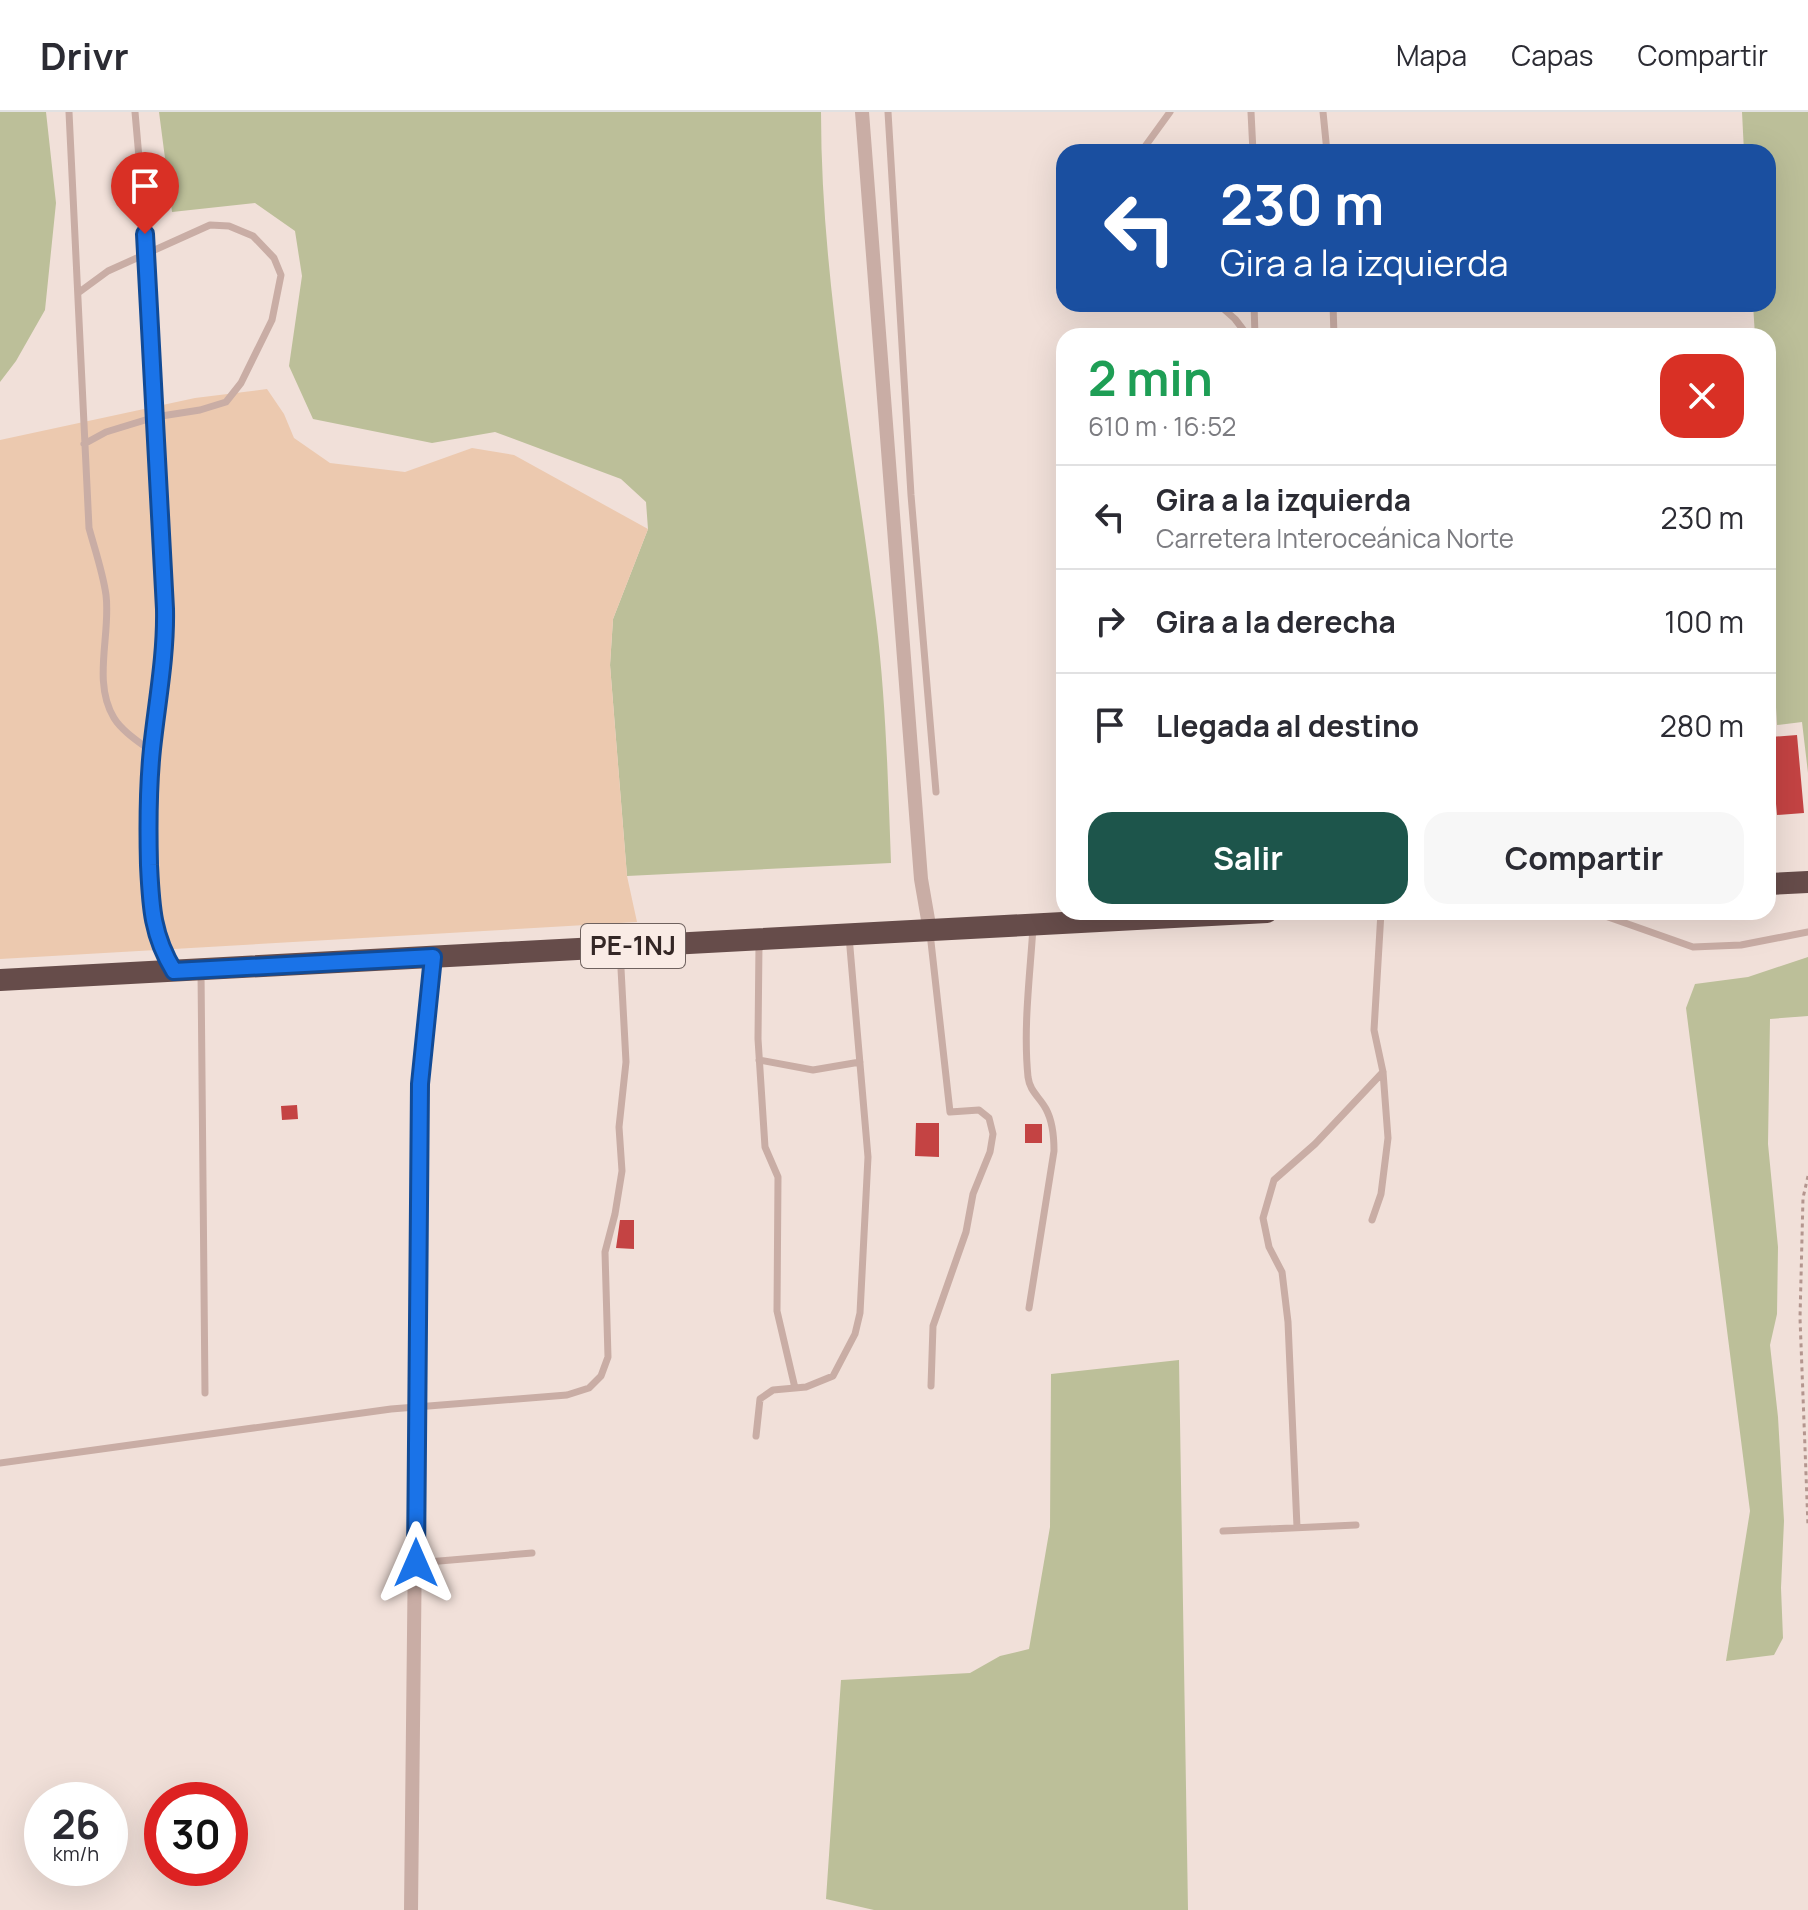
<!DOCTYPE html>
<html lang="es">
<head>
<meta charset="utf-8">
<style>
  :root { --surface:#fff; --page:#f7f7f7; --text:#2b2b33; --muted:#7c7c81; --line:#e1e1e2; --accent:#1d554b }
  body { margin:0; font-family:Manrope,sans-serif; background:var(--page); color:var(--text); height:100vh; display:flex; flex-direction:column; font-size:30px; white-space:nowrap }
  * { box-sizing:border-box; margin:0 }
  p { font-size:26px; color:var(--muted) }
  .icon { flex:none; width:44px; height:44px; fill:none; stroke:currentColor; stroke-width:2; stroke-linecap:round; stroke-linejoin:round }
  .map { position:relative; flex:1; overflow:hidden }
  .panel { position:absolute; left:1056px; top:216px; width:720px; height:592px; display:flex; flex-direction:column; background:var(--surface); border-radius:24px; box-shadow:0 8px 32px #0002 }
  .panel>* { flex:none }
  .hud { position:absolute; left:1056px; top:32px; width:720px; height:168px; border-radius:24px; box-shadow:0 8px 32px #0002; background:#1a4fa0; color:#fff; overflow:hidden }
  .speed { position:absolute; left:24px; top:1670px; display:flex; gap:16px; font-size:40px; font-weight:700; text-align:center }
  .speed>* { display:grid; place-content:center; width:104px; height:104px; border-radius:50%; background:var(--surface); box-shadow:0 8px 32px #0002; line-height:1 }
  .speed small { font-size:20px; font-weight:400 }
  .speed .limit { border:12px solid #d22; background:#fff; color:#111 }
  .pin { position:absolute; display:grid; place-items:center; width:68px; height:68px; color:#fff; margin:-82px -34px; border-radius:50% 50% 50% 0; rotate:-45deg; box-shadow:0 0 8px #0007 }
  .pin .icon { rotate:45deg }
  .me { position:absolute; width:88px; margin:-44px; rotate:0deg; stroke-linejoin:round; filter:drop-shadow(0 0 6px #0008) }
  .turn { display:flex; align-items:center; gap:28px; height:168px; padding:0 32px; font-size:36px }
  .turn .icon { width:104px; height:104px; stroke-width:2.5 }
  .turn b { display:block; font-size:56px; line-height:68px }
  .round { display:grid; place-items:center; flex:none; width:84px; height:84px; border-radius:24px; background:var(--page) }
  .head { display:flex; align-items:center; justify-content:space-between; height:136px; padding:0 32px }
  h1 { font-size:48px; font-weight:700; line-height:60px; color:#1e9e55 }
  .action { display:flex; gap:16px; margin-top:auto; padding:16px 32px }
  .action a { flex:1; height:92px; border-radius:24px; background:var(--accent); color:#fff; font-size:32px; font-weight:700; line-height:92px; text-align:center }
  .action a+a { background:var(--page); color:var(--text) }
  ul { padding:0; list-style:none }
  li { display:flex; align-items:center; gap:24px; height:104px; padding:0 32px; border-top:2px solid var(--line) }
  li div { flex:1 }
  li b { display:block; font-size:30px }
  li em { font-style:normal }
  header { display:flex; align-items:center; gap:48px; box-sizing:border-box; height:112px; padding:0 40px; background:var(--surface); border-bottom:2px solid var(--line) }
  header strong { font-size:38px }
  nav { display:flex; gap:44px; margin-inline-start:auto; font-size:28px }
  .map>svg:first-child { display:block }
  .green { fill:#bcbf99 }
  .sand { fill:#ecc9af }
  .building { fill:#c44343 }
  .lines { fill:none; stroke-linecap:round; stroke-linejoin:round }
  .path { stroke:#b4968f; stroke-width:3; stroke-dasharray:4 4; stroke-linecap:butt }
  .service { stroke:#c9ada5; stroke-width:7 }
  .minor { stroke:#c9ada5; stroke-width:14 }
  .trunk { stroke:#664c4a; stroke-width:22 }
  .route-casing { stroke:#114b97; stroke-width:20 }
  .route { stroke:#1a73e8; stroke-width:14 }
  .labels { text-anchor:middle; stroke-width:8; stroke-linejoin:round; paint-order:stroke }
  .shield { fill:#f9ebe5; stroke:#6f625f; stroke-width:2 }
  .shield-label { font-size:26px; font-weight:bold; fill:#342726 }
</style>
</head>
<body>
<header>
<strong>Drivr</strong>
<nav><a>Mapa</a><a>Capas</a><a>Compartir</a></nav>
</header>
<div class="map">
<svg width="1808" height="1798" viewBox="0 0 1808 1798">
  <rect width="100%" height="100%" fill="#f1e0d9"/>
  <path class="green" d="M0,0H46L56,91L45,198L16,249L0,270Z
    M159,0H821C821,170 855,339 876,508C886,588 888,670 891,751L627,764L610,553L613,507L648,417L646,390L621,367L495,320L432,331L313,307L289,254L302,164L295,119L255,91L172,100Z
    M1742,0H1808V661L1802,610L1777,613L1768,453V224H1755L1753,192H1768V40H1744Z
    M1808,845V904L1770,907L1768,1032L1778,1135L1777,1202L1770,1233L1778,1305L1784,1409L1781,1476L1783,1526L1774,1543L1726,1549L1750,1399L1686,896L1695,872L1748,865Z
    M1179,1248L1188,1798H874L826,1787L841,1568L970,1561L1000,1544L1029,1537L1050,1415L1051,1262Z"/>
  <path class="sand" d="M267,277L284,302L294,326L330,351L405,360L472,336L514,343L648,417L613,507L610,553L627,764L637,810L0,847V328L195,286Z"/>
  <path class="building" d="M1797,623L1804,701L1777,703L1770,625Z
    M297,993L298,1007L282,1008L281,994Z
    M916,1011H939V1045L915,1044Z
    M1025,1012H1042V1031H1025Z
    M620,1108H634V1137L616,1136Z"/>
  <g class="lines">
    <path class="path" d="M1808,1064L1803,1086L1800,1206L1808,1414"/>
    <path class="service" d="M69,0L89,416C95,438 103,461 106,483C111,522 92,570 114,606C122,619 139,630 151,639
      M135,0L144,103L166,529L151,639L147,721L154,816L160,836L172,855
      M888,0L911,383L936,680
      M1251,0L1253,40
      M1323,0L1327,40
      M1141,40L1170,0
      M78,181L108,159L210,113L229,114L253,124L274,146L281,163L272,208L241,271L226,290L200,298L155,305L106,320L84,332
      M1218,192L1235,207L1248,224
      M1254,192L1255,224
      M1333,192L1334,224
      M1594,800L1693,835L1741,833L1808,820
      M930,821L950,1000L979,998L989,1006L993,1022L990,1040L973,1082L966,1120L933,1214L931,1274
      M759,832L758,927L765,1035L778,1065L777,1199L795,1276
      M201,859L205,1281
      M759,948L813,958L860,950
      M1372,1108L1381,1082L1388,1026L1383,960L1374,918L1381,800
      M1029,1196L1054,1039C1054,1025 1053,1010 1046,997C1039,984 1030,980 1028,965C1023,915 1030,864 1033,815
      M756,1324L760,1287L773,1278L806,1275L833,1264L855,1222L860,1201L868,1045L849,824
      M0,1351L391,1297L567,1283L589,1276L601,1264L608,1245L605,1140L615,1102L622,1059L619,1015L626,950L620,838
      M1297,1415L1288,1210L1282,1160L1269,1135L1263,1106L1274,1068L1315,1032L1383,960
      M1223,1419L1356,1413
      M416,1451L532,1441"/>
    <path class="minor" d="M862,0L921,767L930,819
      M411,1798L420,972L433,845"/>
    <path class="trunk" d="M1768,772L1808,770
      M0,868L1267,800"/>
  </g>
  <g class="lines">
    <g class="route-casing">
      <path id="route" d="M145,122L165,497C166,544 157,590 152,637C148,676 148,714 149,753C151,794 152,823 174,859L433,845L420,972L416,1451"/>
    </g>
    <use href="#route" class="route"/>
  </g>
  <g class="labels">
    <rect class="shield" x="581" y="812" width="104" height="44" rx="6"/>
    <g class="shield-label">
      <text x="633" y="843">PE-1NJ</text>
    </g>
  </g>
</svg>
<div class="speed"><div>26<small>km/h</small></div><div class="limit">30</div></div>
<div class="pin" style="left:145px;top:122px;background:#d93025"><svg class="icon" aria-label="arrive" viewBox="0 0 24 24"><path d="M6 21V4h12l-3 4 3 4H6"/></svg></div>
<svg class="me" style="left:416px;top:1451px" viewBox="-20 -20 40 40"><path d="M0-17L14 15 0 8-14 15z" fill="#1a73e8" stroke="#fff" stroke-width="4"/></svg>
<div class="hud">
<div class="turn"><svg class="icon" aria-label="left" viewBox="0 0 24 24"><path d="M17 20v-9H6M10 6l-5 5 5 5"/></svg><div><b>230 m</b>Gira a la izquierda</div></div>
</div>
<section class="panel">
<div class="head"><div><h1>2 min</h1><p>610 m · 16:52</p></div><a class="round" style="background:#d93025;color:#fff"><svg class="icon" aria-label="close" viewBox="0 0 24 24"><path d="M6 6l12 12M18 6L6 18"/></svg></a></div>
<ul>
<li><svg class="icon" aria-label="left" viewBox="0 0 24 24"><path d="M17 20v-9H6M10 6l-5 5 5 5"/></svg><div><b>Gira a la izquierda</b><p>Carretera Interoceánica Norte</p></div><em>230 m</em></li>
<li><svg class="icon" aria-label="right" viewBox="0 0 24 24"><path d="M7 20v-9h11M14 6l5 5-5 5"/></svg><div><b>Gira a la derecha</b></div><em>100 m</em></li>
<li><svg class="icon" aria-label="arrive" viewBox="0 0 24 24"><path d="M6 21V4h12l-3 4 3 4H6"/></svg><div><b>Llegada al destino</b></div><em>280 m</em></li>
</ul>
<div class="action"><a>Salir</a><a>Compartir</a></div>
</section>
</div>
</body>
</html>
